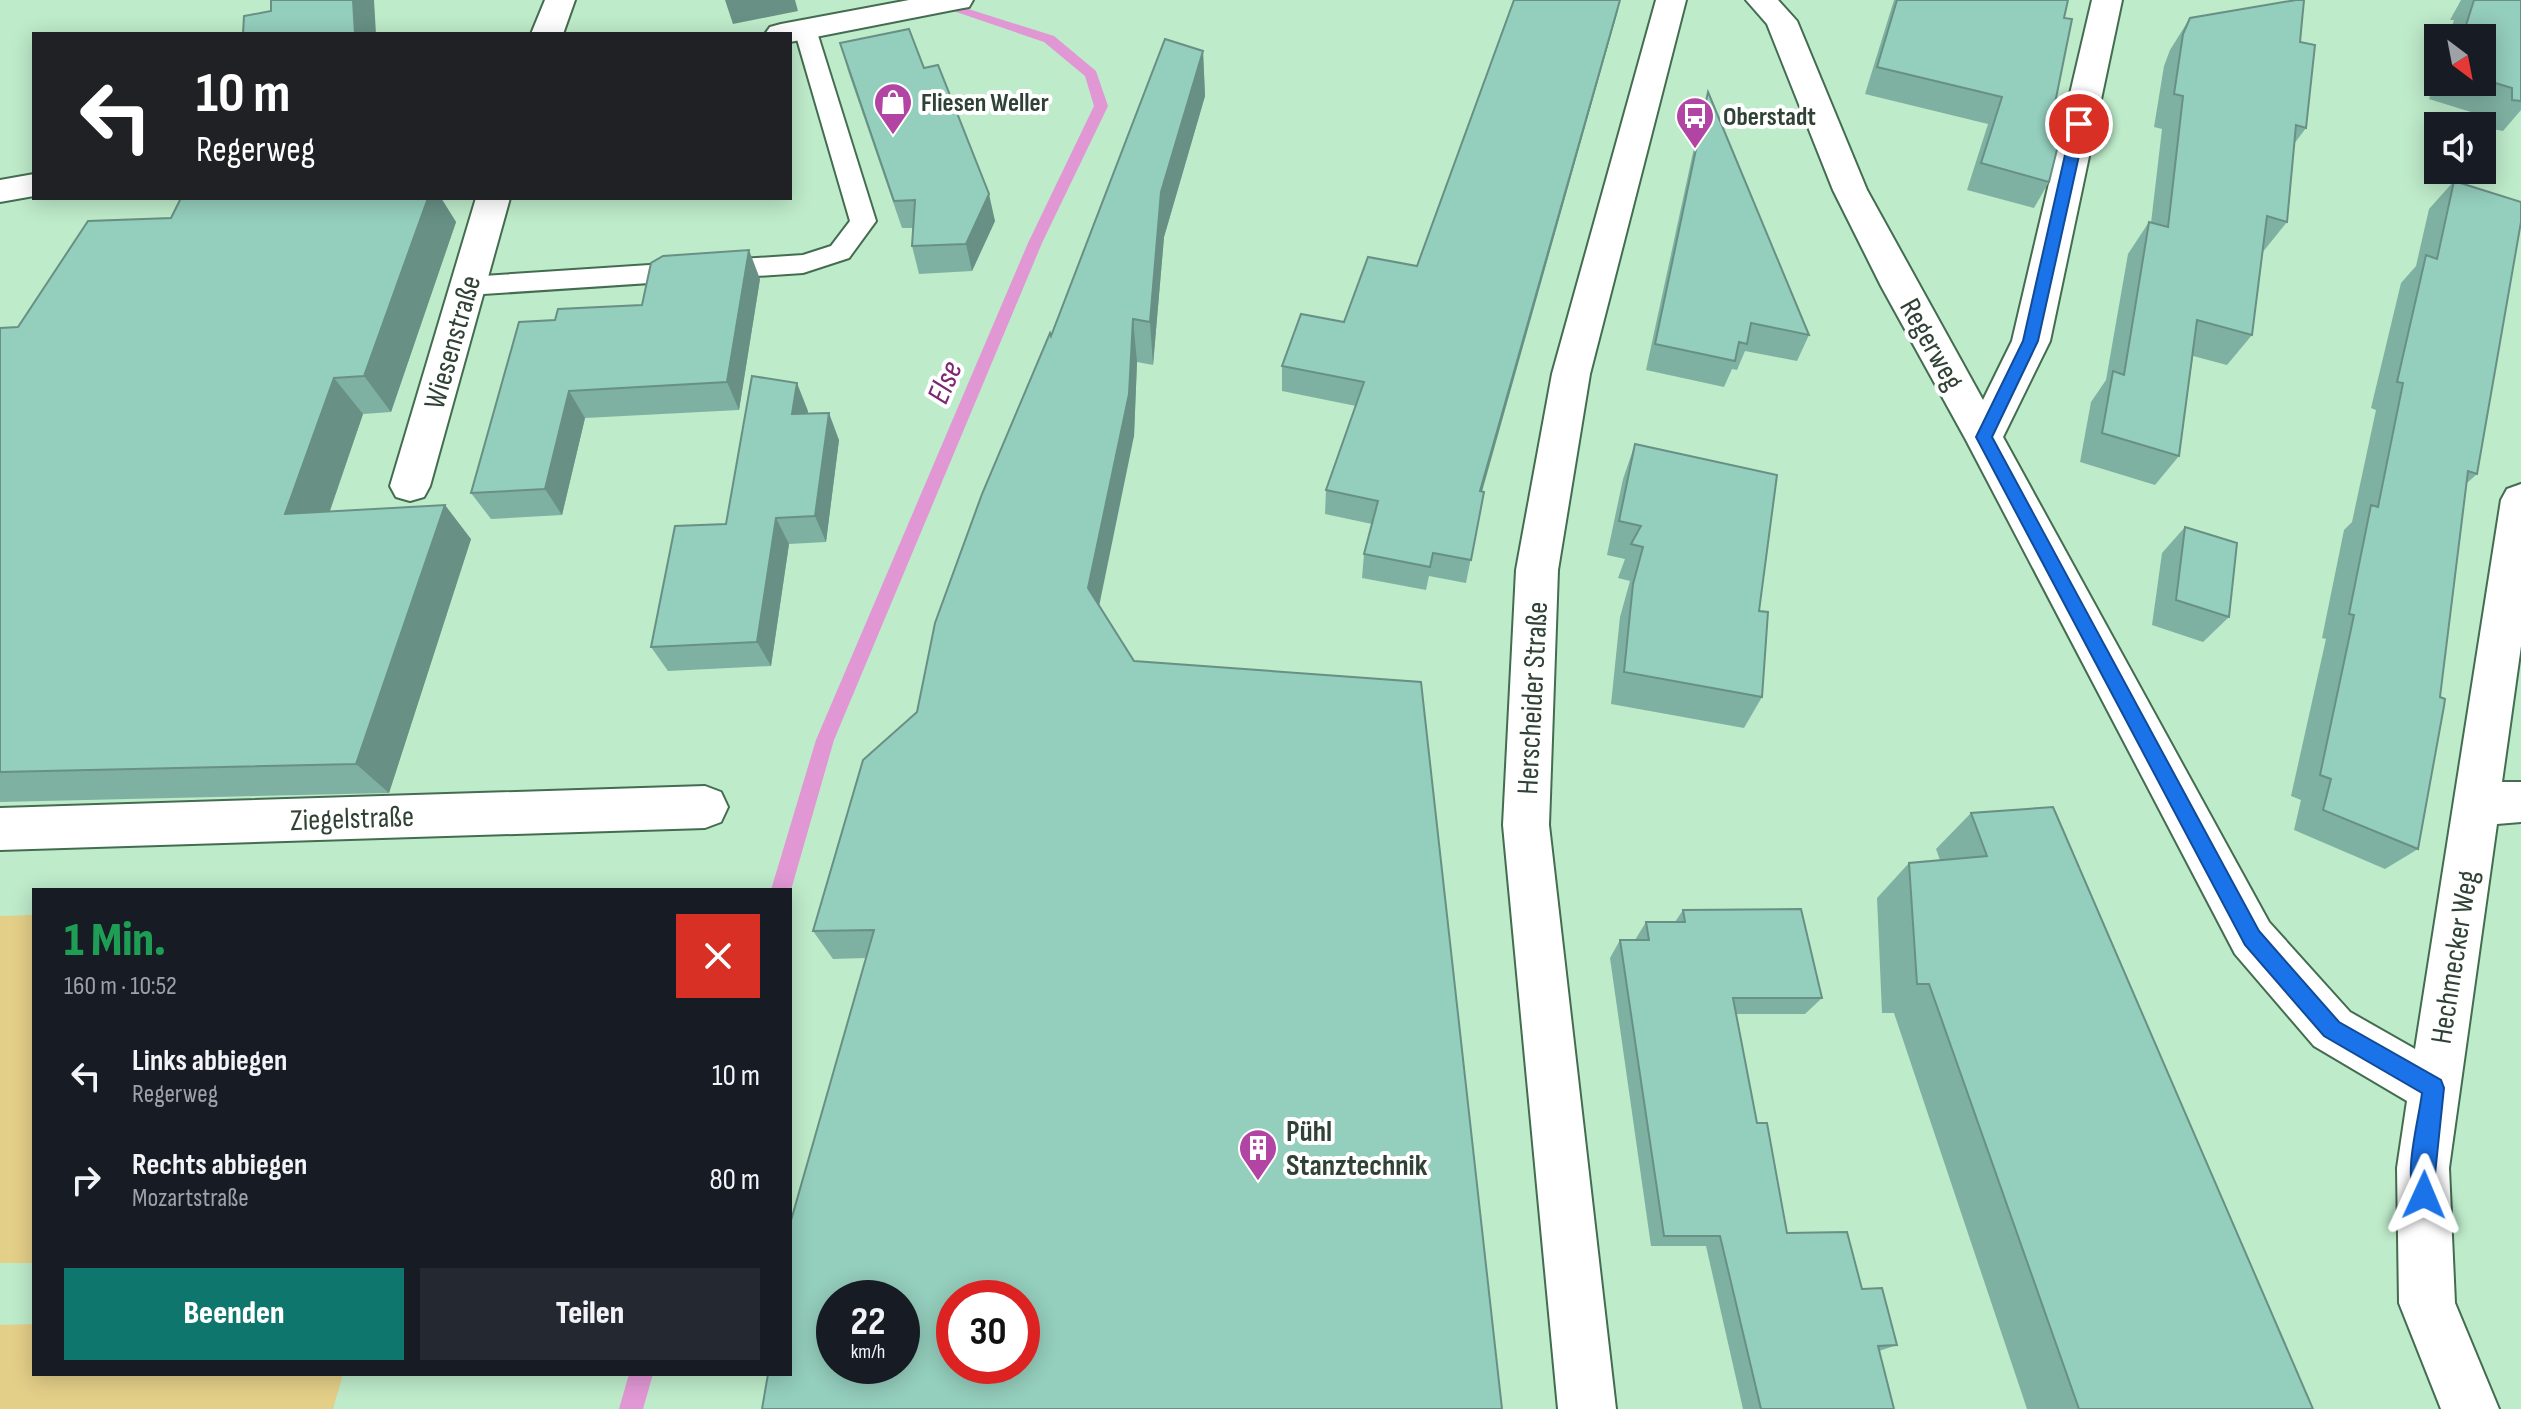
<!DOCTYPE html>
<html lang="de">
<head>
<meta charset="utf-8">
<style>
  :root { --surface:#171b24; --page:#242831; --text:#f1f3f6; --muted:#9ea1a6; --accent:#0f766e }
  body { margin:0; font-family:"Sofia Sans Condensed",sans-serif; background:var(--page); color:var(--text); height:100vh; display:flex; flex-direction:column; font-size:30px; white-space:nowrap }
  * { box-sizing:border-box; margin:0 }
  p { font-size:26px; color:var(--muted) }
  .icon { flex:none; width:44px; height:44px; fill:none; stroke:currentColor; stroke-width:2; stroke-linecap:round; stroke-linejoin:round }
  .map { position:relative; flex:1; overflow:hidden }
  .details { position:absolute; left:32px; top:888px; width:760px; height:488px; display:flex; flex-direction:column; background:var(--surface); border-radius:0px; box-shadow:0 4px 20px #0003 }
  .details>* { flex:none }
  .banner { position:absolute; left:32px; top:32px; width:760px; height:168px; border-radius:0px; box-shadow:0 4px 20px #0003; background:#202124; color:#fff; overflow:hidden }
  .needle { width:52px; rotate:148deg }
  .buttons { position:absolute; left:2424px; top:24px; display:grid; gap:16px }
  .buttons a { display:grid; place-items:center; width:72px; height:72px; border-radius:0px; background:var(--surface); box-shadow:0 4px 20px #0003; font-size:40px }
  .speed { position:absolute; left:816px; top:1280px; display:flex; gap:16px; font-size:40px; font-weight:700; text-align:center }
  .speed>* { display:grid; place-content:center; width:104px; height:104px; border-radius:50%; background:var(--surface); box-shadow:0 4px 20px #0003; line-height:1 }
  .speed small { font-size:20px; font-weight:400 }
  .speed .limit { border:12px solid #d22; background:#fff; color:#111 }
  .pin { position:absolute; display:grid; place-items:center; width:68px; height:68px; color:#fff; margin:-34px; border:4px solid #fff; border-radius:50%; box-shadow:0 2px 8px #0007 }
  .me { position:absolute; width:88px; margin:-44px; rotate:1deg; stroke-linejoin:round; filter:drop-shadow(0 0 6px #0008) }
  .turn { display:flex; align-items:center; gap:28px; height:168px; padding:0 32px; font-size:36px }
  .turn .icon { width:104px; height:104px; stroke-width:2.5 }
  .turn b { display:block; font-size:56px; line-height:68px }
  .round { display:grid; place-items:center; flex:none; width:84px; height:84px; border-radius:0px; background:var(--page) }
  .headline { display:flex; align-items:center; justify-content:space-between; height:136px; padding:0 32px }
  h1 { font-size:48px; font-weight:800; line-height:60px; color:#1e9e55 }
  .cta { display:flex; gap:16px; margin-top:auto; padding:16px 32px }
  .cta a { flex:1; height:92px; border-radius:0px; background:var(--accent); color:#fff; font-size:32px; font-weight:800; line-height:92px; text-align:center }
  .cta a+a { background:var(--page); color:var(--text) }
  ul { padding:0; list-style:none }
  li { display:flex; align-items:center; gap:24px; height:104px; padding:0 32px }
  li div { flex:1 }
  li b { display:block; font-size:30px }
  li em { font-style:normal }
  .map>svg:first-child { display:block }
  .green { fill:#e4cf88 }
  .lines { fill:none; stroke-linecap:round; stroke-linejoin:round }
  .stream { fill:#e197d4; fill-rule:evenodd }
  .service-casing { stroke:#436c50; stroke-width:4 }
  .minor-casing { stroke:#436c50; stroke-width:4 }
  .secondary-casing { stroke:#436c50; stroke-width:4 }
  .service { fill:#fff; fill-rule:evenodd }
  .minor { fill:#fff; fill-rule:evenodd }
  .secondary { fill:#fff; fill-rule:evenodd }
  .wall { fill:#7fb1a2 }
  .shaded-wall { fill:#689084 }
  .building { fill:#94cebc; stroke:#689084; stroke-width:2; fill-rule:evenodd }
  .route { fill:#1a73e8; stroke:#114b97; stroke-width:2 }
  .labels { text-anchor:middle; stroke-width:8; stroke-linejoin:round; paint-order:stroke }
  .far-poi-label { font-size:26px; font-weight:bold; fill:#2f4235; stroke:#fff; text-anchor:start }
  .street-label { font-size:30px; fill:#2f4235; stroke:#fff }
  .poi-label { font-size:30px; font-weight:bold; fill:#2f4235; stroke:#fff; text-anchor:start }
  .water-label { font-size:32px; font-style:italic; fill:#7d2872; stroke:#fff }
</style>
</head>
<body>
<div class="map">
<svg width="2521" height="1409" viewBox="0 0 2521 1409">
  <rect width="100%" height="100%" fill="#beebca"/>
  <path class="green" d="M34,915V1263H0V916Z
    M34,1324V1374H343L333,1409H0V1325Z"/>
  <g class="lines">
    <path class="stream" d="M921,0H940L1054,36L1096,71L1108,106L1042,243L834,740L791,890H771L816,740L1028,243L1094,106L1085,76L1044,42Z
      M629,1374H653L643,1409H619Z"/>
    <g class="service-casing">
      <path id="service" d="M805,22L816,29L876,221L849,258L803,273L468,295L459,293L455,286L459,279L468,277L803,255L831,246L850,221L794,29Z"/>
    </g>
    <g class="minor-casing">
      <path id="minor" d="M545,0H575L563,34H531Z
        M909,0H973L969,7L958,9L790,42V34H765L770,27L781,24Z
        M1746,0H1778L1797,21L1867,190L1983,400L2012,341L2092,0H2122L2050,341L2003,437L2269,922L2350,1012L2415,1049L2501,500L2507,489L2521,484V646L2502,782H2521V822L2497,824L2449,1168L2455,1303L2499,1409H2441L2399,1303L2397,1168L2407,1101L2314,1046L2235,954L1966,440L1881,286L1833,190L1767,24Z
        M34,174V196L0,202V180Z
        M476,198H510L430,486L424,497L410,501L396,497L390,486Z
        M705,786L721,792L728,807L721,822L705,828L0,850V808Z"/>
    </g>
    <g class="secondary-casing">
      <path id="secondary" d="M1656,0H1686L1590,374L1558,570L1549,825L1616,1409H1558L1503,825L1516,570L1552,374Z"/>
    </g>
    <use href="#service" class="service"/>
    <use href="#minor" class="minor"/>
    <use href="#secondary" class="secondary"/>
  </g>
  <path class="wall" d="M1894,0H2068L2064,18L2052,118L2049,182L2034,208L1967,190L1988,124L1865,94Z
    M2461,0H2521V110L2503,131L2487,128V117L2429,99L2438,71V82H2482V38H2448L2454,20H2450Z
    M1618,10L1482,492H1484L1466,583L1429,576L1426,590L1362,578L1364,554L1372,524L1325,514L1326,490L1356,406L1282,391V366L1344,322L1417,266Z
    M2190,18L2300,42L2306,128L2294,144L2287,222L2262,253L2252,335L2227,365L2193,356L2179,456L2155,485L2080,462L2091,402L2106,380L2128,254L2149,222L2151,223L2162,129L2154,127L2164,66L2170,50Z
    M840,43L924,68L995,221L972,271L919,274L912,246L913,228H902L848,71Z
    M1203,51L1205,96L1164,237L1153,365L1137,362L1134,436L865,958L833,959L813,931L917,712Z
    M1708,92L1809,335L1797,361L1745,351L1737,370L1732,369L1724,387L1646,370L1700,120Z
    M2454,181L2477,474L2467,483L2418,849L2385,869L2294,830L2301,800L2291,796L2326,639L2322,638L2344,530L2352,522L2376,410L2371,408L2401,283L2416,266L2429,209Z
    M181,198H441L456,222L391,412L363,414L330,511L471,539L389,793L0,802V328L18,327L171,218Z
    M760,279L739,410L585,418L562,515L491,519L471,493L555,320L642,305Z
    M808,411V414L839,440L826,542L789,544L771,666L668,671L651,647Z
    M1635,444L1759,611L1762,697L1744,728L1611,704L1620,617L1630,581L1618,578L1625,559L1607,555L1623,479Z
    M2185,527L2229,617L2203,642L2152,625L2162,553Z
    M1971,813L2313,1409H2027L1894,1013H1882L1877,898L1909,863L1940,860L1936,849Z
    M1683,910L1822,998L1805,1014H1736L1757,1123L1787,1233L1862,1289L1897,1345L1879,1351L1894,1409H1743L1706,1246H1651L1610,958L1620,940H1635L1646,922H1675Z"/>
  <path class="shaded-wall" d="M353,0H374L376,34H355Z
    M725,0H795L798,11L733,24Z
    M1620,0L1618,10L1475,515L1480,491Z
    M1203,51L1205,96L1164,237L1153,365L1150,322L1161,192Z
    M989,194L995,221L972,271L966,244Z
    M410,198H441L456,222L391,412L364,376Z
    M749,250L760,279L739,410L727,382Z
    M1133,319L1137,362L1134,436L1095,626L1088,588Z
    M334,378L363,414L317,548L285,514Z
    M797,383L808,411L803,441L792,414Z
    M569,391L585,418L562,515L545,489Z
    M829,413L839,440L826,542L815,516Z
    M445,505L471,539L389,793L356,764Z
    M776,518L789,544L771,666L757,642Z"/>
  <path class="building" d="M271,0H353L355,34H243L244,16L271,11Z
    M1514,0H1620L1480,491L1484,492L1471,560L1433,553L1430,567L1364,554L1378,501L1326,490L1364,382L1282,366L1301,314L1344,322L1368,257L1417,266Z
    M1897,0H2068L2064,18L2072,19L2052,118L2064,121L2049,182L1981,163L2002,97L1877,67Z
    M2296,0H2304L2300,42L2315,45L2306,128L2296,125L2287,222L2267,216L2252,335L2197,320L2179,456L2102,433L2113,371L2124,375L2149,222L2168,227L2183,96L2174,94L2183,34L2190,18Z
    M2474,0H2521V101L2512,100V88L2482,79V38H2462Z
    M909,29L924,68L938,65L989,194L966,244L912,246L915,200L894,201L840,43Z
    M1165,39L1203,51L1161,192L1150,322L1133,319L1129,394L1088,588L1134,661L1421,682L1502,1409H762L768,1374H790V1224L874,930L813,931L863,760L917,712L935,623L982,494L1050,333L1051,336ZM834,1298H902V1366H834ZM954,1298H1022V1366H954Z
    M1708,92L1809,335L1751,323L1747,344L1739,342L1735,361L1655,344Z
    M2454,181L2521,202V222L2477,474L2468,471L2440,697L2445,699L2444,706L2418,849L2323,810L2331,779L2320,775L2354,615L2349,614L2371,505L2378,507L2403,383L2397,382L2426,255L2437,259Z
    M181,198H428L364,376L334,378L285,514L445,505L356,764L0,772V328L18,327L88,221L171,218Z
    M749,250L727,382L569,391L545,489L471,493L519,322L555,320L558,309L642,305L651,263L663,256Z
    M752,376L797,383L792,414L829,413L815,516L776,518L757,642L651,647L675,526L726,524Z
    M1635,444L1777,475L1759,611L1768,612L1762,697L1624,672L1633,584L1643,547L1631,544L1641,526L1619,521Z
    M2185,527L2237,543L2229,617L2176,600Z
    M2053,807L2313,1409H2079L1929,984H1917L1909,863L1987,856L1971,813Z
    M1801,909L1822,998H1733L1757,1123H1767L1787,1233L1847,1232L1862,1289L1882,1288L1897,1345L1878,1346L1894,1409H1761L1720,1236H1664L1620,940H1649L1646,922H1685L1683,910Z"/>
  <path class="route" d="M2079,120L2086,124L2038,341L1992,437L2259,931L2339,1022L2441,1080L2444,1088L2432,1203L2424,1206L2416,1203C2403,1172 2418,1125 2422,1093L2324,1036L2245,945L1976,437L2023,341L2072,124Z"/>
  <defs>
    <g id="shop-pin" transform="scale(2)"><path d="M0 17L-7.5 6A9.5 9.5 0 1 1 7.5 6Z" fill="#b244a3" stroke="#fff"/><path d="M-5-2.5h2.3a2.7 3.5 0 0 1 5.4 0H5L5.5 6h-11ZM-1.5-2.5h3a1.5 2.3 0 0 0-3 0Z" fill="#fff"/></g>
    <g id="bus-pin" transform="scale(2)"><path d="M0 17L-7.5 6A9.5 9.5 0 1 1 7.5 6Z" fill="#b244a3" stroke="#fff"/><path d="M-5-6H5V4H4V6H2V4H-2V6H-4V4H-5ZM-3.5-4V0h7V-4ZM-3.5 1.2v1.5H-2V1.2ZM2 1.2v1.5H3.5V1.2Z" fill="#fff"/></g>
    <g id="building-pin" transform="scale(2)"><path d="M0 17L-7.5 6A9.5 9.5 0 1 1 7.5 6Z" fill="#b244a3" stroke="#fff"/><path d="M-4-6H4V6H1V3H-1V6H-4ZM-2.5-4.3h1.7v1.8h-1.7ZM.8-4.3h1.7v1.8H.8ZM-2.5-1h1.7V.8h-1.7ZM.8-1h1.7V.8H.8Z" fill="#fff"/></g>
  </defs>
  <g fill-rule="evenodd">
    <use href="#shop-pin" x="893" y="102"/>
    <use href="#bus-pin" x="1695" y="116"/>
    <use href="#building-pin" x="1258" y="1148"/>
  </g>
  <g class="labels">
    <g class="far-poi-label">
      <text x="921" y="111">Fliesen Weller</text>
      <text x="1723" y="125">Oberstadt</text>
    </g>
    <g class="street-label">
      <text transform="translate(452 342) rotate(-74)" y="10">Wiesenstraße</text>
      <text transform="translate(1932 344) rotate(61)" y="10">Regerweg</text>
      <text transform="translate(1532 698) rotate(-87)" y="10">Herscheider Straße</text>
      <text transform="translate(352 818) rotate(-2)" y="10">Ziegelstraße</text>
      <text transform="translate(2454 957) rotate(-81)" y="10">Hechmecker Weg</text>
    </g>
    <g class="poi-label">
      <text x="1286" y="1141">Pühl<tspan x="1286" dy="34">Stanztechnik</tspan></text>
    </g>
    <g class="water-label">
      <text transform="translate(944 382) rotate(-67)" y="11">Else</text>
    </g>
  </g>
</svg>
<div class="buttons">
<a><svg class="needle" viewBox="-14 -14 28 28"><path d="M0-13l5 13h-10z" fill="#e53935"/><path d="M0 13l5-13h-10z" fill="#9ea1a6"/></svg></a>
<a><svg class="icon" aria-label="sound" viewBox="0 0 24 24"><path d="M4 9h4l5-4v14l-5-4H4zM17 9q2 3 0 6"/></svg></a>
</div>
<div class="speed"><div>22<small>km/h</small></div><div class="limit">30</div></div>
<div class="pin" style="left:2079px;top:124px;background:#d93025"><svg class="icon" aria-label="arrive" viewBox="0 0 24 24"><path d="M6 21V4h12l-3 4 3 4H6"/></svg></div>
<svg class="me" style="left:2424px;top:1195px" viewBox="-20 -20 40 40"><path d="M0-17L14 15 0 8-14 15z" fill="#1a73e8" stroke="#fff" stroke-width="4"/></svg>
<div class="banner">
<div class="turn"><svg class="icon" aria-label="left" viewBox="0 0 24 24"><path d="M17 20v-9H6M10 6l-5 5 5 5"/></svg><div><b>10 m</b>Regerweg</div></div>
</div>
<section class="details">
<div class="headline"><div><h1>1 Min.</h1><p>160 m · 10:52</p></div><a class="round" style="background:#d93025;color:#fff"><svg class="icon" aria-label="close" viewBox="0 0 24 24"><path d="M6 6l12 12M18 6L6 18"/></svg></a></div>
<ul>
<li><svg class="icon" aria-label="left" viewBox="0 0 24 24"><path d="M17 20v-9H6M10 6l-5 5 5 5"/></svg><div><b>Links abbiegen</b><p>Regerweg</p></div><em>10 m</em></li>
<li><svg class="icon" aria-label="right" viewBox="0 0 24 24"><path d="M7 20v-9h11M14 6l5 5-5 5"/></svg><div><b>Rechts abbiegen</b><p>Mozartstraße</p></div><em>80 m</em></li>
</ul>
<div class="cta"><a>Beenden</a><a>Teilen</a></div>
</section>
</div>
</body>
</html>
